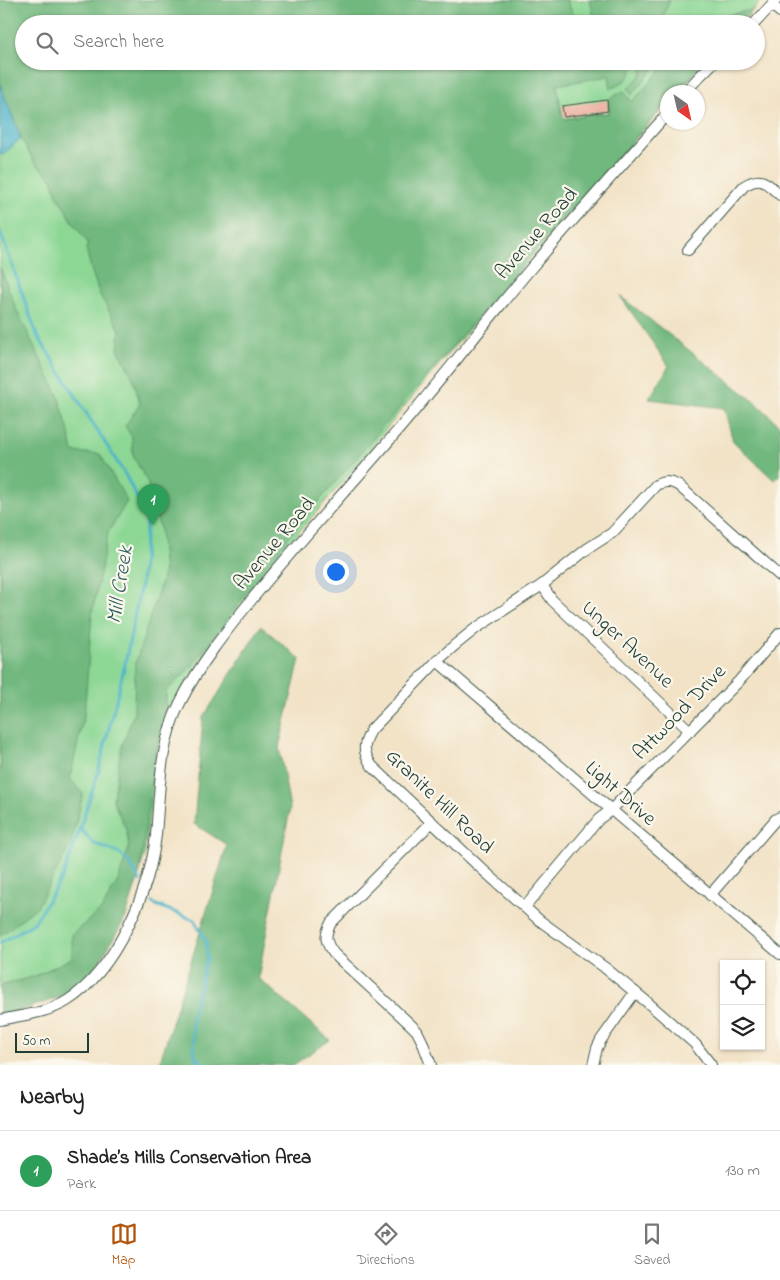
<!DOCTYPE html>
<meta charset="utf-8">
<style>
:root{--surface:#fff;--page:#f6f6f6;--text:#222;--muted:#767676;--line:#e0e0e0;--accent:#b45309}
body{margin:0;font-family:"Indie Flower",sans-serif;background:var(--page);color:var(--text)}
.controls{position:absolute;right:15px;bottom:15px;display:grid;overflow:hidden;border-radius:0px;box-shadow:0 1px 4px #0004}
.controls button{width:45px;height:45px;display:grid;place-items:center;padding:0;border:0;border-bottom:1px solid var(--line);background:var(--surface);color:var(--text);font:25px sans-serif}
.compass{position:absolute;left:660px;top:85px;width:45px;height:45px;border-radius:50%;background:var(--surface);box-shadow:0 1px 4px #0004;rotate:146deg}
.scale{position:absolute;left:15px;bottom:12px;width:74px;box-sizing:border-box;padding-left:5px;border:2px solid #1f3d34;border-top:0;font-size:14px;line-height:18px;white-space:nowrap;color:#1f3d34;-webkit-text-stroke:4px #fbf7ec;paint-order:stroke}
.you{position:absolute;left:335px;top:571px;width:18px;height:18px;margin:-12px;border:4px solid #fff;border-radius:50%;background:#1a73e8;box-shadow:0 0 0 8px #1a73e833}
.badge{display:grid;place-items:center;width:32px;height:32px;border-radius:50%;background:var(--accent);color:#fff;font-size:16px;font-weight:700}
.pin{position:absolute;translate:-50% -41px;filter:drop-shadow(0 1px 2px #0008)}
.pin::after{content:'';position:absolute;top:26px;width:18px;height:15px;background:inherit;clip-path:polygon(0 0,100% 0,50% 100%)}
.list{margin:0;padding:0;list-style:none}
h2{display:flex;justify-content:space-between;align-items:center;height:65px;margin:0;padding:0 20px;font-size:21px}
h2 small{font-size:16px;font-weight:400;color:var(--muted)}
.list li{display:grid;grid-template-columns:32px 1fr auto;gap:15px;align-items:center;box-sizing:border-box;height:80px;padding:0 20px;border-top:1px solid var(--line)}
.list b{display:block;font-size:19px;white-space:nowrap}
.list p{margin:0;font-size:16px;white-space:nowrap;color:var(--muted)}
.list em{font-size:16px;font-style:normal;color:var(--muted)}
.icon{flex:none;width:28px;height:28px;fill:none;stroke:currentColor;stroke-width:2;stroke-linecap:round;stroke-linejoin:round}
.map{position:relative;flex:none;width:780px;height:1065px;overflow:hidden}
.search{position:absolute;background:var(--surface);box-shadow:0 1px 4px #0004;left:15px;right:15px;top:15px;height:55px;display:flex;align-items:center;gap:12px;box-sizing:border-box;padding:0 18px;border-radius:28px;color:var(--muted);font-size:19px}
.sheet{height:145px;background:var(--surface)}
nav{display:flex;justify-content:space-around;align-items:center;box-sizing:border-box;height:70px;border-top:1px solid var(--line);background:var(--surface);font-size:14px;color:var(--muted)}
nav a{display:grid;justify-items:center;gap:2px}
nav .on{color:var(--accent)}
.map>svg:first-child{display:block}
.green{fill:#8cd794;stroke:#568a64}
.forest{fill:#71b87e;stroke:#487a59}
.water{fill:#4ab2c9;stroke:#34787e}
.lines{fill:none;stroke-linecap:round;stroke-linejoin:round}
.stream{stroke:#4ab2c9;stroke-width:3}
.building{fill:#ecb3a5}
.minor-casing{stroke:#3f564a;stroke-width:12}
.minor{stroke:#fff;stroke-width:10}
.labels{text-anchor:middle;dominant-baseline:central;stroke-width:4.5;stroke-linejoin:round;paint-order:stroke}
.street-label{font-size:21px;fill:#1f3d34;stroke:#fbf7ec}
.water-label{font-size:22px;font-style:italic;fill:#2c6061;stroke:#fbf7ec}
</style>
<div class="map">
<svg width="780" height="1065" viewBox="0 0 780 1065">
<rect width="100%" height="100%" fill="#fbf7ec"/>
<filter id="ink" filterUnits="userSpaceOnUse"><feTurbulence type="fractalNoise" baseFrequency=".02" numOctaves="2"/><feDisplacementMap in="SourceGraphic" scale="10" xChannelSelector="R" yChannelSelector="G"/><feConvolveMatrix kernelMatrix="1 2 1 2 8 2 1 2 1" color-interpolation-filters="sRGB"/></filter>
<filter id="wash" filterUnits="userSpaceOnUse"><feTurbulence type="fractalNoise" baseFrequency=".0096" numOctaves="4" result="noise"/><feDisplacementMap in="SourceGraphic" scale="20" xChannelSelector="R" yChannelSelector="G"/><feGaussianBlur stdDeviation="1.12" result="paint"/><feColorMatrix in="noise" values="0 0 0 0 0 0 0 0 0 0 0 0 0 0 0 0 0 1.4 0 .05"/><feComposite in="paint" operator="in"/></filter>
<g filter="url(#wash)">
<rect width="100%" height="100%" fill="#f2e3c7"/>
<polygon class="green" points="0,0 762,0 740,24 24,24 24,61 706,61 678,92 668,92 667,104 558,226 436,368 349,474 261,576 191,674 169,709 160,737 144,857 124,919 0,1014"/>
<g class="forest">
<path d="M0 0H567L578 24H24V61H634C632 79 625 81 611 89L609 76 557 85 563 119 609 113V99L624 91 632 102 669 61H706L676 92H668L667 102 529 257 286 540 192 666 166 692V712L154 760 140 872 125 919 100 961 81 984 63 996 14 1013 0 1015V986L35 976 72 958V934L102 909 118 881 129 847 126 829 113 801 121 749 134 713 135 665 164 573 160 529 147 481 133 456 132 437 125 426 140 404 133 378 118 349 120 330 100 295 92 272 86 249 88 243 72 221 57 195 52 179 34 162 21 138 1 89 0 84Z"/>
<polygon points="590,0 670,0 662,19 651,24 598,24 593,13"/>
<polygon points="753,10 741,24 703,24 736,13"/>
<polygon points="644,61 660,61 632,95 628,89 641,75"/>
<polygon points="0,267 17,311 58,395 68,428 73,452 100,454 127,501 108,533 92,614 84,716 70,778 83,794 71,844 37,907 0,936"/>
<polygon points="620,296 760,406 780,426 780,475 774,480 733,441 724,408 649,399 669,366"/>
<polygon points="261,626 300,659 279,747 290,809 258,978 330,1040 293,1065 159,1065 227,845 194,824 203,718"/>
</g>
<polygon class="water" points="0,84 21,138 3,155 0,155"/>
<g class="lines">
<g class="stream">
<polyline points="0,231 37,335 126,476 147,518 141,584 125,664 98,773 80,828 63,876 34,923 0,943"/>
<polyline points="80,828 93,843 119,853 129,862 140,881"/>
<polyline points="153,902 154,904 194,920 206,941 207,958 192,1015 195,1057 201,1062 210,1065"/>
</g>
</g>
<g id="blocks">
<polygon class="building" points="607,100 608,111 564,117 562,106"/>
</g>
</g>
<g filter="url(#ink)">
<use href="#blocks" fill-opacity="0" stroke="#3f564a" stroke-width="1"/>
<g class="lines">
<defs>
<g id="minor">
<polyline points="772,5 780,12"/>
<polyline points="754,24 776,0"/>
<polyline points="685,92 701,75 715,61"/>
<path d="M688 250 744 186C762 175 766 183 780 195"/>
<polyline points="542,585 552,600 690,731"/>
<polyline points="437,661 780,954"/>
<polyline points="710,895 776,819 780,817"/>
<polyline points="525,907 599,819 611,810 739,681 780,633"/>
<path d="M0 1020C22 1015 48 1013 67 1001 116 970 150 890 156 835 160 791 159 744 180 703 199 665 226 631 253 598 296 545 342 495 387 443 437 386 483 325 532 267 577 215 623 164 668 113"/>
<path d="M431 1065 422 1041 417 1031 411 1025 334 954C325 942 324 936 331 923L432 822"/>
<polyline points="593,1065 597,1048 601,1040 635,992"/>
<path d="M711 1065 695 1044 647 1002 604 967 539 920 483 870 372 766C362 751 363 745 371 730L437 661 455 645 475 629 542 585 587 549 612 533 656 485C665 481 670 481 679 486L780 576"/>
</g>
</defs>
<use href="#minor" class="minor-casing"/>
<use href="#minor" class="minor"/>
</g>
</g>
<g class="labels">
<g class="street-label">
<text transform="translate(537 234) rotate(-49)">Avenue Road</text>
<text transform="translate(275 544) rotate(-50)">Avenue Road</text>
<text transform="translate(627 645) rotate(43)">Unger Avenue</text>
<text transform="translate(680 713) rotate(-46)">Attwood Drive</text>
<text transform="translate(620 794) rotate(41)">Light Drive</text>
<text transform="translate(439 802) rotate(44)">Granite Hill Road</text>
</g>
<g class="water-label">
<text transform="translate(121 585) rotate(-81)">Mill Creek</text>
</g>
</g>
</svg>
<div class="controls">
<button><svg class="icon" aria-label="locate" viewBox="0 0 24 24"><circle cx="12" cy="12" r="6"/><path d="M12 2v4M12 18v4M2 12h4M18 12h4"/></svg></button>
<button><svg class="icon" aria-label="layers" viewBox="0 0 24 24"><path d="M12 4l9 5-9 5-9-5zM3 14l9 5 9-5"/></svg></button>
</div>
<svg class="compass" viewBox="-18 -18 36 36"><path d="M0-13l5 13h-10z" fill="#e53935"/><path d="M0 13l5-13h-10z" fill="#767676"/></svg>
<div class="scale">50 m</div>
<div class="you"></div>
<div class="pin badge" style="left:153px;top:525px;background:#2e9e5b">1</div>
<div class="search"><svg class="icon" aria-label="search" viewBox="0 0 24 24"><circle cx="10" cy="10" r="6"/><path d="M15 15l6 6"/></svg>Search here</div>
</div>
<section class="sheet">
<h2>Nearby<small></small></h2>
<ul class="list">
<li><span class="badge" style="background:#2e9e5b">1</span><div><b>Shade’s Mills Conservation Area</b><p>Park</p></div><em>130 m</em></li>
</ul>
</section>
<nav>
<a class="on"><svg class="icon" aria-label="map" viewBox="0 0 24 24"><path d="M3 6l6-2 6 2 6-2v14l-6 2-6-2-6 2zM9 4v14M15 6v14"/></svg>Map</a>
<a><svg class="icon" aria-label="directions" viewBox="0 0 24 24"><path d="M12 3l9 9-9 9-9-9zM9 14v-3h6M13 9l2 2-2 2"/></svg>Directions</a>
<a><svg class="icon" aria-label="saved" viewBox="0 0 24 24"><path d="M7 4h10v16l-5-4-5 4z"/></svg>Saved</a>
</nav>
